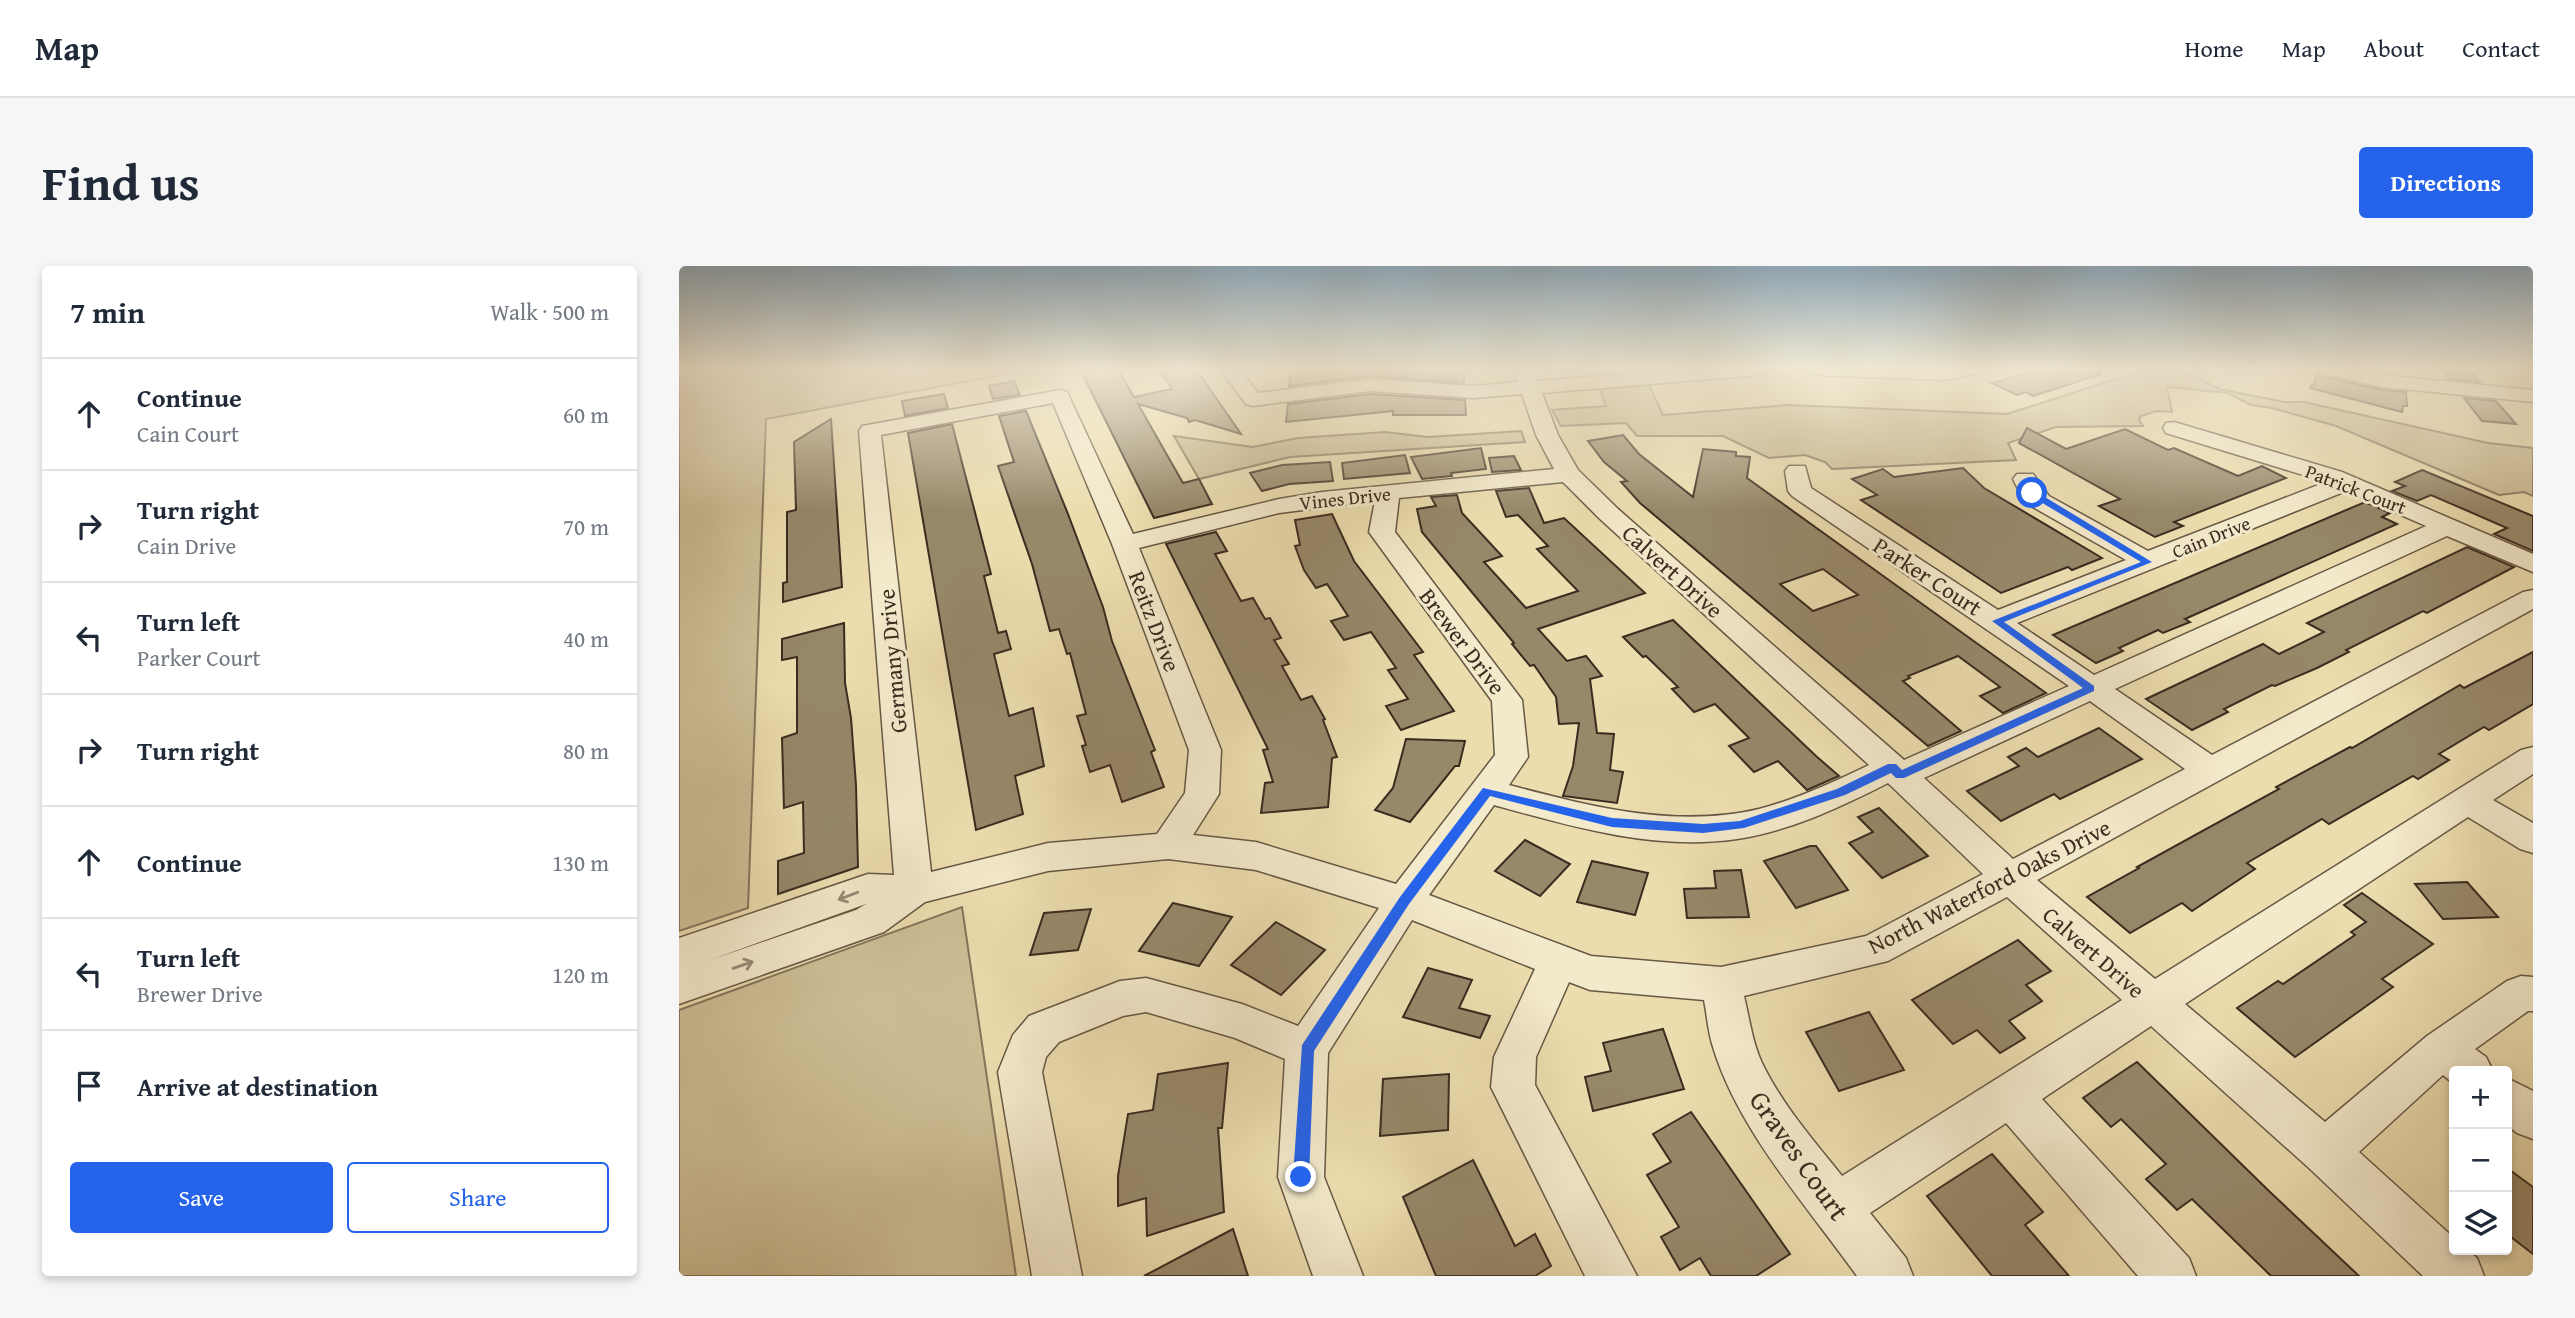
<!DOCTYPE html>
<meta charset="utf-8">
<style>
:root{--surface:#fff;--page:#f6f6f7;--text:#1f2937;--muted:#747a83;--line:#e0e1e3;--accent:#2563eb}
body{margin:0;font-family:"Gentium Book Plus",serif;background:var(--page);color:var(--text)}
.controls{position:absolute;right:21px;bottom:21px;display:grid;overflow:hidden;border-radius:7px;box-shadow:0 4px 10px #0003}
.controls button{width:63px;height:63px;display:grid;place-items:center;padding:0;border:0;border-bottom:2px solid var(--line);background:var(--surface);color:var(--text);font:35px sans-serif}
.stop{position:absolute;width:21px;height:21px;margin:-16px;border:5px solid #2563eb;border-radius:50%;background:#fff}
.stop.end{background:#2563eb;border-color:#fff;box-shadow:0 2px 7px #0008}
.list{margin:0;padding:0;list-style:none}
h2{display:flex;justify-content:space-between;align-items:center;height:91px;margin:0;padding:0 28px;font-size:30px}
h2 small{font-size:23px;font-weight:400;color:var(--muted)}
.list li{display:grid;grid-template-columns:46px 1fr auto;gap:21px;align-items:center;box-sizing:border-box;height:112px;padding:0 28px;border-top:2px solid var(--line)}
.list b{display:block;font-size:26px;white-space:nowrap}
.list p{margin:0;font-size:23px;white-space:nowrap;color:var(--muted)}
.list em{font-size:23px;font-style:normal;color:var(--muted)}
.actions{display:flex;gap:14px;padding:21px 28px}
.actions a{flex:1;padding:16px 0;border:2px solid var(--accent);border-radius:7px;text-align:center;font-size:24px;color:var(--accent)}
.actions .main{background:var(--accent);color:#fff}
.icon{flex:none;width:38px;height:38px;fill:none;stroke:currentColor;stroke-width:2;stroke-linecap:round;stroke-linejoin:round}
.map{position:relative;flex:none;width:1854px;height:1010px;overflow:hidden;border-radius:7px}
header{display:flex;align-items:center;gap:42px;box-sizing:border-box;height:98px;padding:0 35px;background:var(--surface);border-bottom:2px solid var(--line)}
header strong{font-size:33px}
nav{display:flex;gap:38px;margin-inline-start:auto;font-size:24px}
.intro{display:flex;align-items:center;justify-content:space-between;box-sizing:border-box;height:168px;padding:0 42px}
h1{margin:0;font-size:49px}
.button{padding:18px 32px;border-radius:7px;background:var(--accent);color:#fff;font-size:24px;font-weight:700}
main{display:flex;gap:42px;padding:0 42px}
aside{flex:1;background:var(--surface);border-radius:7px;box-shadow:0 4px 10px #0003}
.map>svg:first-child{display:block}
.green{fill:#cebf97;stroke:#84765c;stroke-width:2}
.building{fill:#97886a;stroke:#3b2c20;stroke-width:2;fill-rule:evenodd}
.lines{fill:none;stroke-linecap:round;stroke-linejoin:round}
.minor-casing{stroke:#675844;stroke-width:3}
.minor{fill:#f3e9cb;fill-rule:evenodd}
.oneway{stroke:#978a76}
.route{fill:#2563eb}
.labels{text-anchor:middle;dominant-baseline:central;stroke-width:6;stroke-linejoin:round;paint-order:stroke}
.far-street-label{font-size:19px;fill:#3b2c20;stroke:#f3e9cb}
.street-label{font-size:23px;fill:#3b2c20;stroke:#f3e9cb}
.near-street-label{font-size:28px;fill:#3b2c20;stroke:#f3e9cb}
</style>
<header>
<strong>Map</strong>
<nav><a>Home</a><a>Map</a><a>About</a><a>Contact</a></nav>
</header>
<div class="intro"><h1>Find us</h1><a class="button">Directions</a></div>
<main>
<aside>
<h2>7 min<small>Walk · 500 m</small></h2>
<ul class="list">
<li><svg class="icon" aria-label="ahead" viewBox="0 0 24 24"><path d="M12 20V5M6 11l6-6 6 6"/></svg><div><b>Continue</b><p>Cain Court</p></div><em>60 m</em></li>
<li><svg class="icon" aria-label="right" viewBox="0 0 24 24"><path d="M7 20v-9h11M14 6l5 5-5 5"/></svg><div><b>Turn right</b><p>Cain Drive</p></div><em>70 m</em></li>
<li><svg class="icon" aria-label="left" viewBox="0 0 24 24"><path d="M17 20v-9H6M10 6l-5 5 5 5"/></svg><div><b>Turn left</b><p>Parker Court</p></div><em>40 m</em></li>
<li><svg class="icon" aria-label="right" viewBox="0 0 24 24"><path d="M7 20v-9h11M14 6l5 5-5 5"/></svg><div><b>Turn right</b></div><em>80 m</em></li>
<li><svg class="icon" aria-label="ahead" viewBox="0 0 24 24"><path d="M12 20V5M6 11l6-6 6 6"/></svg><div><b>Continue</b></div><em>130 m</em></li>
<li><svg class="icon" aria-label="left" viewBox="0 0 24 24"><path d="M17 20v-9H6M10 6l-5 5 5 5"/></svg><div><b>Turn left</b><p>Brewer Drive</p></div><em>120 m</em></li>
<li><svg class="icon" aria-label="arrive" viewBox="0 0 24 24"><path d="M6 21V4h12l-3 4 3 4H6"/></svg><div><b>Arrive at destination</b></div></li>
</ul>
<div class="actions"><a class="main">Save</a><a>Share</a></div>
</aside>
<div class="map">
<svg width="1854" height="1010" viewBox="0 0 1854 1010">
<rect width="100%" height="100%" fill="#ecddaf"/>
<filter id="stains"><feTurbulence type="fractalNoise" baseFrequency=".00286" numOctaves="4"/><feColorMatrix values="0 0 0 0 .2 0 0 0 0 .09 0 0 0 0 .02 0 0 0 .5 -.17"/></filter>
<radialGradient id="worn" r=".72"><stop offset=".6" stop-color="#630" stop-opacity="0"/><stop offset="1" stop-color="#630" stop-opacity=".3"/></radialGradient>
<g class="green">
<polygon points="0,103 354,103 87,153 69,642 0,665"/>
<polygon points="1468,103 1500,103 1541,123 1605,136 1625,136 1809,177 1854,182 1854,230 1845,226 1820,229 1657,160 1593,142 1572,139 1549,127 1488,121 1493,146 1477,145 1462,150 1460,154 1464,160 1377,161 1329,177 1337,194 1153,203 1146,196 1126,189 1090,192 1044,170 958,170 947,157 882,160 873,144 927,140 921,123 970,119 984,149 1109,139 1328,148"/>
<polygon points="842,165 846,176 611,191 520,213 495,170 574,181 619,172 706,166 748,171"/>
<polygon points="283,641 337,1010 0,1010 0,744"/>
</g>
<g class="building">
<polygon points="401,103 439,103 455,131 493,123 480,103 517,103 562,168 516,154 510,156 508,152 459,138 504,217 520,213 533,238 475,252"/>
<polygon points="612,103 785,103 785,117 691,110 610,120"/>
<polygon points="1361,103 1421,103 1422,108 1354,130 1347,126 1338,129 1313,117"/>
<polygon points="1637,103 1643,110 1703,124 1727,126 1728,140 1724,140 1723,146 1631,122 1636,116"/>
<polygon points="1762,103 1790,103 1801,116 1770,113"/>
<polygon points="335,115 341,129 314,133 310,120"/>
<polygon points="265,128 269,142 226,150 223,135"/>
<polygon points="691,128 786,134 787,149 714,149 714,145 607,156 609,138"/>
<polygon points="1785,132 1817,135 1837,158 1803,155"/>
<polygon points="347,145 389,248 424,341 433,375 476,484 472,486 485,521 443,536 431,499 411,506 403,480 407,479 398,450 407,448 391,387 388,388 380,363 371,365 353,298 319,200 335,196 320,150"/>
<polygon points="152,153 163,321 104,336 104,317 108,316 108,246 117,244 115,176"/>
<polygon points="273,158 312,308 305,310 319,367 327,365 332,383 315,388 330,450 354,442 365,500 336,510 344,548 297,564 229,167"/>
<polygon points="1348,162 1387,183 1446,163 1489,184 1495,182 1559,210 1583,200 1607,212 1495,256 1504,260 1476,271 1420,240 1441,233 1340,177"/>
<path d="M944 169 960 188 1014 231 1024 183 1057 186V190L1071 191 1068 212 1367 427 1324 447 1301 430 1321 421 1279 390 1229 410 1231 412 1224 415 1282 465 1249 480 961 237 942 216 948 215 925 196 909 175ZM1144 303 1179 329 1134 345 1101 318Z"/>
<polygon points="802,182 807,203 772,207 773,210 743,213 732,191"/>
<polygon points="726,189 731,207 665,213 663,197"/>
<polygon points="835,190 842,204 813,206 810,192"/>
<polygon points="651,196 654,215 610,218 583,225 571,207 603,199"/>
<polygon points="1284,202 1305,222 1423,292 1393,304 1389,301 1322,327 1182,234 1198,229 1173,213 1204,203 1215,211"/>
<polygon points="1743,204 1854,250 1854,285 1815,268 1828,262 1752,229 1738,235 1713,225 1726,220 1716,216"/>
<polygon points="850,222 865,257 885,252 966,327 859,363 888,395 907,390 923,410 911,413 918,467 935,468 931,504 944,506 938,537 884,530 894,500 900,457 880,458 877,431 855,399 851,400 833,378 835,377 743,266 738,243 757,240 752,231 778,229 783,247 823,290 805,296 847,342 899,325 858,283 869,280 839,249 827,251 817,225"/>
<polygon points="1686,236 1711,247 1703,251 1718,258 1506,353 1511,356 1484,367 1479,364 1440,382 1444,385 1417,397 1374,369"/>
<polygon points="653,248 675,295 744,386 735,389 775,445 722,464 707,440 729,433 709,404 717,402 692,366 665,374 652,355 669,350 648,318 637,322 625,304 616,280 621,279 616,254"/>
<polygon points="537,266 548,285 536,288 562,335 574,332 586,353 591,352 602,372 595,374 610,398 603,400 622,434 633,430 646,453 644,454 658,491 653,492 649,541 582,547 586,517 594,516 584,484 589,483 487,278"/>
<polygon points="1788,281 1835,301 1748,347 1744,345 1667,384 1670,386 1638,402 1596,420 1593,419 1545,443 1549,446 1513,464 1467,433 1584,378 1600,388 1645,366 1628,357"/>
<polygon points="994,354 1137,490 1160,510 1128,524 1099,495 1075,506 1050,480 1070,472 1036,438 1015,446 993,423 999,421 967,390 964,391 944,371"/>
<polygon points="165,357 166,417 172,452 177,519 179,601 99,628 99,595 125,587 124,536 105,542 103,472 118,467 118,391 103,394 103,373"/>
<polygon points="1854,386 1854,438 1810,464 1805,461 1760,488 1770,494 1739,513 1734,510 1650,558 1643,553 1568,597 1576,603 1513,645 1503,637 1451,667 1408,631 1460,602 1458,601 1600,523 1597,521 1671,481 1673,482 1781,419 1785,422"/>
<polygon points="1420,462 1463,493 1381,533 1375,528 1322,555 1288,525 1340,500 1329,491 1347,482 1359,491"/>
<polygon points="727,473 786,475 780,500 776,500 731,556 696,544 714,522"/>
<polygon points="1200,542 1249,590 1203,612 1170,577 1194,566 1179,551"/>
<polygon points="846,574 891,598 861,630 816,605"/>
<polygon points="1131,580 1137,580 1169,624 1117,642 1085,595"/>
<polygon points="913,595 969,607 956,649 898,636"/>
<polygon points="1062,604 1070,651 1008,652 1005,623 1037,622 1035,605"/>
<polygon points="1788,616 1819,651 1764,653 1736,618"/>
<polygon points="1683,627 1754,678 1703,713 1714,721 1616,791 1558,742 1599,715 1604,718 1676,669 1672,666 1687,656 1665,639"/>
<polygon points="494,637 553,651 520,700 460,685"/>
<polygon points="412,643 399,684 351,689 365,647"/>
<polygon points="597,656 646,684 602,729 552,699"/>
<polygon points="1339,674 1372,705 1347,719 1363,735 1330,755 1346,772 1321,787 1298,764 1274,778 1233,734"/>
<polygon points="749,702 793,714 780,742 811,750 801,772 724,751"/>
<polygon points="1190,746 1225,804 1160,825 1127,766"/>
<polygon points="984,763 1005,823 914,845 906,811 932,805 924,777"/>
<polygon points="1458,796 1591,926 1680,1010 1592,1010 1513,933 1498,944 1467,913 1487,898 1442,853 1432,861 1404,832"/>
<polygon points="549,797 543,862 539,862 545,946 468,970 467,932 439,940 439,910 449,848 474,844 479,808"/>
<polygon points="770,808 769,864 701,870 704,813"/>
<polygon points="1012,846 1111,988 1077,1010 1032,1010 1021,992 1001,1004 982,971 1000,961 968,909 992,896 974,868"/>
<polygon points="1313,888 1364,946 1346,959 1390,1010 1313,1010 1248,930"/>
<polygon points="794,894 836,980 856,968 872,1000 856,1010 757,1010 724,931"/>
<polygon points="1828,902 1854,921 1854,988 1828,968"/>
<polygon points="554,963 569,1010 465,1010 535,973"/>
</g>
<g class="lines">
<defs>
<g id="minor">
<path d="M541 103H561L579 127 691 113 795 120 839 116 834 103H854L858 115 1006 103H1090L1080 109 863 127 879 169 899 204 939 243 1225 494 1390 420 1113 230 1109 225 1106 205 1110 200H1126L1132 222 1319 344 1447 294 1352 240 1341 227 1334 213 1338 208H1354L1370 230 1469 285 1647 216 1487 167 1484 162 1487 157 1495 156 1663 206 1854 288V306L1768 270 1436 423 1533 489 1844 326 1854 324V343L1358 614 1476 713 1842 484 1854 481V508L1814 534 1854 557V587L1841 583 1789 551 1506 738 1646 856 1748 770 1828 715 1842 710 1854 711V745H1849L1796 783 1807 791 1814 805H1775V818L1764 809 1680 886 1775 972V984H1788L1798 992 1805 1010H1744L1630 902 1472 760 1363 833 1510 992 1517 1010H1459L1327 857 1191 947 1227 992 1234 1010H1178C1128 940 1059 864 1034 781 1029 766 1028 749 1025 734L911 724 890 716 857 791 856 819 958 1010H906L812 821 815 791 856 703 733 654 649 787 645 911 684 1010H634L599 911 606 793 556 772 467 746 444 750 380 776 367 791 363 806 403 1010H353L319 806 334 769 350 750 441 715 467 712 563 738 619 760 700 642 577 604 489 593 369 605 246 636 205 666 0 738V672L189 608 215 609 180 165 183 160 381 124 388 126 454 268 600 233 643 226 875 203 857 169 843 128 795 132 691 125 574 140 567 138ZM374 137 433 278 510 484 506 527 478 568 369 577 252 606 202 169ZM884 216 921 253 1190 499C1155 516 1118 533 1080 543 997 563 910 540 830 519L849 491 843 434 716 266 720 232ZM1667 225 1747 260 1415 409 1338 357ZM696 235 690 266 813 435 816 489 717 618 577 576 514 569 540 528 542 484 460 282 600 247ZM1411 435 1506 503 1334 593 1245 512ZM1209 517 1304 608 1187 670 1042 701 912 690 750 629 815 539C894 561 976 585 1058 573 1111 565 1162 541 1209 517ZM1328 631 1443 734 1163 910C1136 876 1106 842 1086 803 1074 781 1071 755 1065 730L1209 695ZM187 638 177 644 31 694Z"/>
<polygon points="1126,103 1306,103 1303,107 1265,114 1136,109"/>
<polygon points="1641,103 1677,103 1703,109 1854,124 1854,136 1703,121 1644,107"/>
<polygon points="1828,812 1854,825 1854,873 1838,867 1828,859"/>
</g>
</defs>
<use href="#minor" class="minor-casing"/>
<use href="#minor" class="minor"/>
</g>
<defs><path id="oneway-shaft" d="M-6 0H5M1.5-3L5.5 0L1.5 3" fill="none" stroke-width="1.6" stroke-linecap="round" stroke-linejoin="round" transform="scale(1.75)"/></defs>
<g class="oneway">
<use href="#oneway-shaft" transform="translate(169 630) rotate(159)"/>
<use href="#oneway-shaft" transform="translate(64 699) rotate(-19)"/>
</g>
<linearGradient id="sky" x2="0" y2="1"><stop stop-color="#91acbe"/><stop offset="0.42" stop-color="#f6f0db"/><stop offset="1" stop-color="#f6f0db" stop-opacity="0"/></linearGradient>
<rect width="1854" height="244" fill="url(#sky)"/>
<polygon class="route" points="1350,225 1356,225 1473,296 1325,356 1415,420 1415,425 1225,512 1217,512 1212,507 1166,529 1065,562 1024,567 933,561 811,530 730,638 635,785 630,911 628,916 622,919 616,916 614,911 623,779 721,631 804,522 933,552 1024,558 1061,555 1158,523 1209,498 1217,498 1223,504 1404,422 1313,355 1462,296 1350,229"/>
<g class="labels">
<g class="far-street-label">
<text transform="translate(1677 223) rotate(21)">Patrick Court</text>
<text transform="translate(666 232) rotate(-6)">Vines Drive</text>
<text transform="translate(1532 271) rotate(-22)">Cain Drive</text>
</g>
<g class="street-label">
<text transform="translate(994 305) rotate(42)">Calvert Drive</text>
<text transform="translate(1249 310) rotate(33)">Parker Court</text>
<text transform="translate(476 355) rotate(69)">Reitz Drive</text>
<text transform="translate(784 375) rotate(53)">Brewer Drive</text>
<text transform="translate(213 395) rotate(-95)">Germany Drive</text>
<text transform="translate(1310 620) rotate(-27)">North Waterford Oaks Drive</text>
<text transform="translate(1415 686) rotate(41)">Calvert Drive</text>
</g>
<g class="near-street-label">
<text transform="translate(1121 889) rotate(55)">Graves Court</text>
</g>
</g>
<rect width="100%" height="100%" filter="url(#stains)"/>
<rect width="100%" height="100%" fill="url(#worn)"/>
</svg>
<div class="controls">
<button>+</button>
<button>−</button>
<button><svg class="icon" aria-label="layers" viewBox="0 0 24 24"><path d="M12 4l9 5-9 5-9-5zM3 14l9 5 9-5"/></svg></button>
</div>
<div class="stop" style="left:1353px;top:227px"></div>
<div class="stop end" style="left:622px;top:911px"></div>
</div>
</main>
